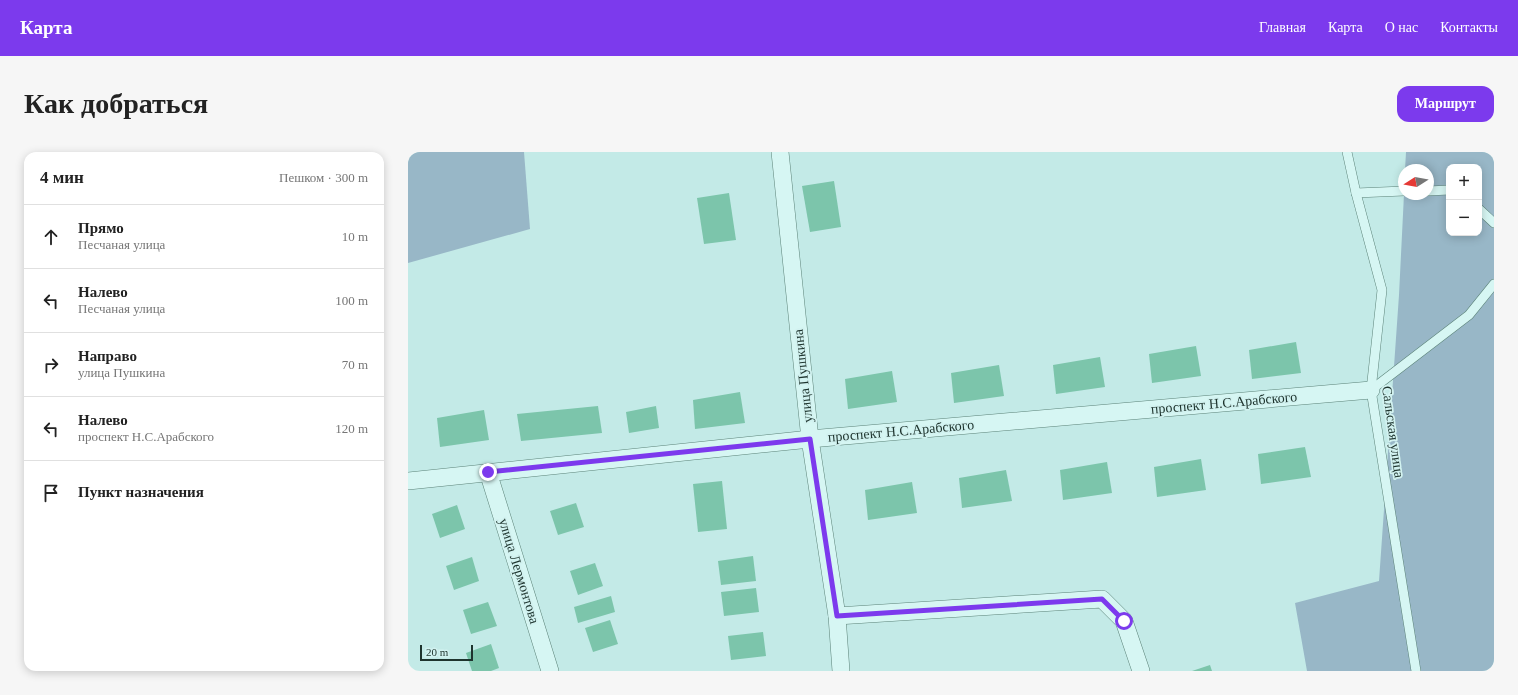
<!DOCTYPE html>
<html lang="ru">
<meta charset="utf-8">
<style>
:root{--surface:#fff;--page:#f6f6f6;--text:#222;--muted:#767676;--line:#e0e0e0;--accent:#7c3aed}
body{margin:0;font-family:"Times New Roman",serif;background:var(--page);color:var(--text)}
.controls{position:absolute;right:12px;top:12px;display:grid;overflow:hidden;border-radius:8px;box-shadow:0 2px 10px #0003}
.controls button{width:36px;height:36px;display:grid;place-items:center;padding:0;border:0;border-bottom:1px solid var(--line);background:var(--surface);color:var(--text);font:20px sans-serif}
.compass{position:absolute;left:990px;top:12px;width:36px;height:36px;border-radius:50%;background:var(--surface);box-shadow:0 2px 10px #0003;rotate:259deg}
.scale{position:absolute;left:12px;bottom:10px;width:53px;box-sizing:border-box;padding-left:4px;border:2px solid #1e342e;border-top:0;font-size:11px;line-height:14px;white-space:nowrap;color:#1e342e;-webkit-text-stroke:3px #d2f2f0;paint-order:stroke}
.stop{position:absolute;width:12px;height:12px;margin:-9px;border:3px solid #7c3aed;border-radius:50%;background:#fff}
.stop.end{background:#7c3aed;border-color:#fff;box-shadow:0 1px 4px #0008}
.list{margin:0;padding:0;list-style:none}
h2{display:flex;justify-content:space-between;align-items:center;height:52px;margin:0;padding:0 16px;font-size:17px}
h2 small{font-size:13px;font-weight:400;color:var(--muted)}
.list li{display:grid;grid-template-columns:26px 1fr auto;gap:12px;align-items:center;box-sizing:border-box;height:64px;padding:0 16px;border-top:1px solid var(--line)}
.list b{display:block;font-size:15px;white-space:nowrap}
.list p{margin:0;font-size:13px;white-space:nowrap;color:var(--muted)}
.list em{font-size:13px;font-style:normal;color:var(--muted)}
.icon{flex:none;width:22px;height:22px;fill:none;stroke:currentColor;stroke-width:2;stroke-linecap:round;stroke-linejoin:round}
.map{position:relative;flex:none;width:1086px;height:519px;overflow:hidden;border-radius:12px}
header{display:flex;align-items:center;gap:24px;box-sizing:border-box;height:56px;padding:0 20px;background:var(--accent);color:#fff}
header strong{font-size:19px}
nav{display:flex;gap:22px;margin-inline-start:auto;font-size:14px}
.intro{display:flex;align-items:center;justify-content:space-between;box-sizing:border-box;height:96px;padding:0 24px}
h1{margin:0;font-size:28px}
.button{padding:10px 18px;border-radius:12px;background:var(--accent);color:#fff;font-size:14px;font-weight:700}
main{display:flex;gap:24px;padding:0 24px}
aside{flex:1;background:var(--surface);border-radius:12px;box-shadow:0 2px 10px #0003}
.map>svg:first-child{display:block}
.green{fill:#98b7c7;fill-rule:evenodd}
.building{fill:#7cc5ab}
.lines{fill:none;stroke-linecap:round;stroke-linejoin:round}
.lane-casing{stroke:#5c8379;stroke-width:10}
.street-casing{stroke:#5c8379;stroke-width:18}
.lane{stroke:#d6f6f3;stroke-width:9}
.street{stroke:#d6f6f3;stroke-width:17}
.route{stroke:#7c3aed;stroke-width:5}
.labels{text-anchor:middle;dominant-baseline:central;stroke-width:3.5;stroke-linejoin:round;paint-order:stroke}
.street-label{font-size:14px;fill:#1e342e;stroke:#d2f2f0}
</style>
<header>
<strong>Карта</strong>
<nav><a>Главная</a><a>Карта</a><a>О нас</a><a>Контакты</a></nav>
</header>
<div class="intro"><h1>Как добраться</h1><a class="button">Маршрут</a></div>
<main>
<aside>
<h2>4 мин<small>Пешком · 300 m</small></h2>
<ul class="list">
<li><svg class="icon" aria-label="ahead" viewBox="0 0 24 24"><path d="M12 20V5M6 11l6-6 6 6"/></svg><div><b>Прямо</b><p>Песчаная улица</p></div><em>10 m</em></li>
<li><svg class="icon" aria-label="left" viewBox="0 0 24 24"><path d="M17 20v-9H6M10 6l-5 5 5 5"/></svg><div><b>Налево</b><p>Песчаная улица</p></div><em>100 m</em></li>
<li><svg class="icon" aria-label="right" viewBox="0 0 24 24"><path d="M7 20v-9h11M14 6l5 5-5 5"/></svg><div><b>Направо</b><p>улица Пушкина</p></div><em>70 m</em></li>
<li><svg class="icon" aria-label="left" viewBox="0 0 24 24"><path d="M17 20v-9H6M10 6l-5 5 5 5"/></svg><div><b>Налево</b><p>проспект Н.С.Арабского</p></div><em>120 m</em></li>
<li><svg class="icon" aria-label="arrive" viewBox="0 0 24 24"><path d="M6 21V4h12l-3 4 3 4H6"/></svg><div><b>Пункт назначения</b></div></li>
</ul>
</aside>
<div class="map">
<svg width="1086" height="519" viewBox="0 0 1086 519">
<rect width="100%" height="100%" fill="#c3eae7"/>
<g class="green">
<polygon points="0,0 116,0 122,77 0,111"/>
<path d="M998 0H1086V519H899L887 451 971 429 991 143 996 42H1020V18H997ZM1041 15H1071V81H1041Z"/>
</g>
<g class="building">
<polygon points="426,29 433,75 402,80 394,34"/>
<polygon points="321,41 328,88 296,92 289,46"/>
<polygon points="888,190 893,221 844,227 841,198"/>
<polygon points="788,194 793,224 744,231 741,202"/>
<polygon points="692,205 697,235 648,242 645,213"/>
<polygon points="591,213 596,244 546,251 543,221"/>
<polygon points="484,219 489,250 440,257 437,227"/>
<polygon points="332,240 337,271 287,277 285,248"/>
<polygon points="190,254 194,281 113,289 109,262"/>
<polygon points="248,254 251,276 221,281 218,260"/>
<polygon points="76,258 81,288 32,295 29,266"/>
<polygon points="897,295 903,325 853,332 850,302"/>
<polygon points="793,307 798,338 749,345 746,315"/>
<polygon points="699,310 704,341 655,348 652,318"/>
<polygon points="598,318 604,349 554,356 551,326"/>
<polygon points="314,329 319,377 290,380 285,332"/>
<polygon points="504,330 509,361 460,368 457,338"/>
<polygon points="168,351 176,375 150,383 142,359"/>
<polygon points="49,353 57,377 32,386 24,362"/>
<polygon points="345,404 348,429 313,433 310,409"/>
<polygon points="64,405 71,429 46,438 38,414"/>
<polygon points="187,411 195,434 170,443 162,419"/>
<polygon points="348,436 351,460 316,464 313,440"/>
<polygon points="203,444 207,460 170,471 166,455"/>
<polygon points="80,450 89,474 63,482 55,458"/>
<polygon points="202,468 210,492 185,500 177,476"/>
<polygon points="355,480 358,504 323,508 320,484"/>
<polygon points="83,492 91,516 83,519 64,519 58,501"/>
<polygon points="802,513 804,519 784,519"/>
</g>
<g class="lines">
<defs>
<g id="lane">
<polyline points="939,0 948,41 974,138 963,238 1008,519"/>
<polyline points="1020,39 1041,38"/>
<polyline points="948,41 996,39"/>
<polyline points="1071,57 1086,71"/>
<polyline points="963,238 1061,163 1086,132"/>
</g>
<g id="street">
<polyline points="372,0 402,287 429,464 433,519"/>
<polyline points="80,320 142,519"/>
<polyline points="0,329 402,287 963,238"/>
<polyline points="429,464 694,447 716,469 733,519"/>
</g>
</defs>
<use href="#lane" class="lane-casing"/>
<use href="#street" class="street-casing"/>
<use href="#lane" class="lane"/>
<use href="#street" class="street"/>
</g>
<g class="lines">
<polyline class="route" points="80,320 402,287 429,464 694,447 716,469"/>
</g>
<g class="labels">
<g class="street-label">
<text transform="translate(395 224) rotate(-96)">улица Пушкина</text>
<text transform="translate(816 251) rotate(-5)">проспект Н.С.Арабского</text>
<text transform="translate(493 279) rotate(-5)">проспект Н.С.Арабского</text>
<text transform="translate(985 280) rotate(82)">Сальская улица</text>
<text transform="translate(111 419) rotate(73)">улица Лермонтова</text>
</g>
</g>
</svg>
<div class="controls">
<button>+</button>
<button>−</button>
</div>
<svg class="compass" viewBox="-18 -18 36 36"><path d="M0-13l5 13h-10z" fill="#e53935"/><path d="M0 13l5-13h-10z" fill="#767676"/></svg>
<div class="scale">20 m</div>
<div class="stop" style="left:716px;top:469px"></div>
<div class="stop end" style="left:80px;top:320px"></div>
</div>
</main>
